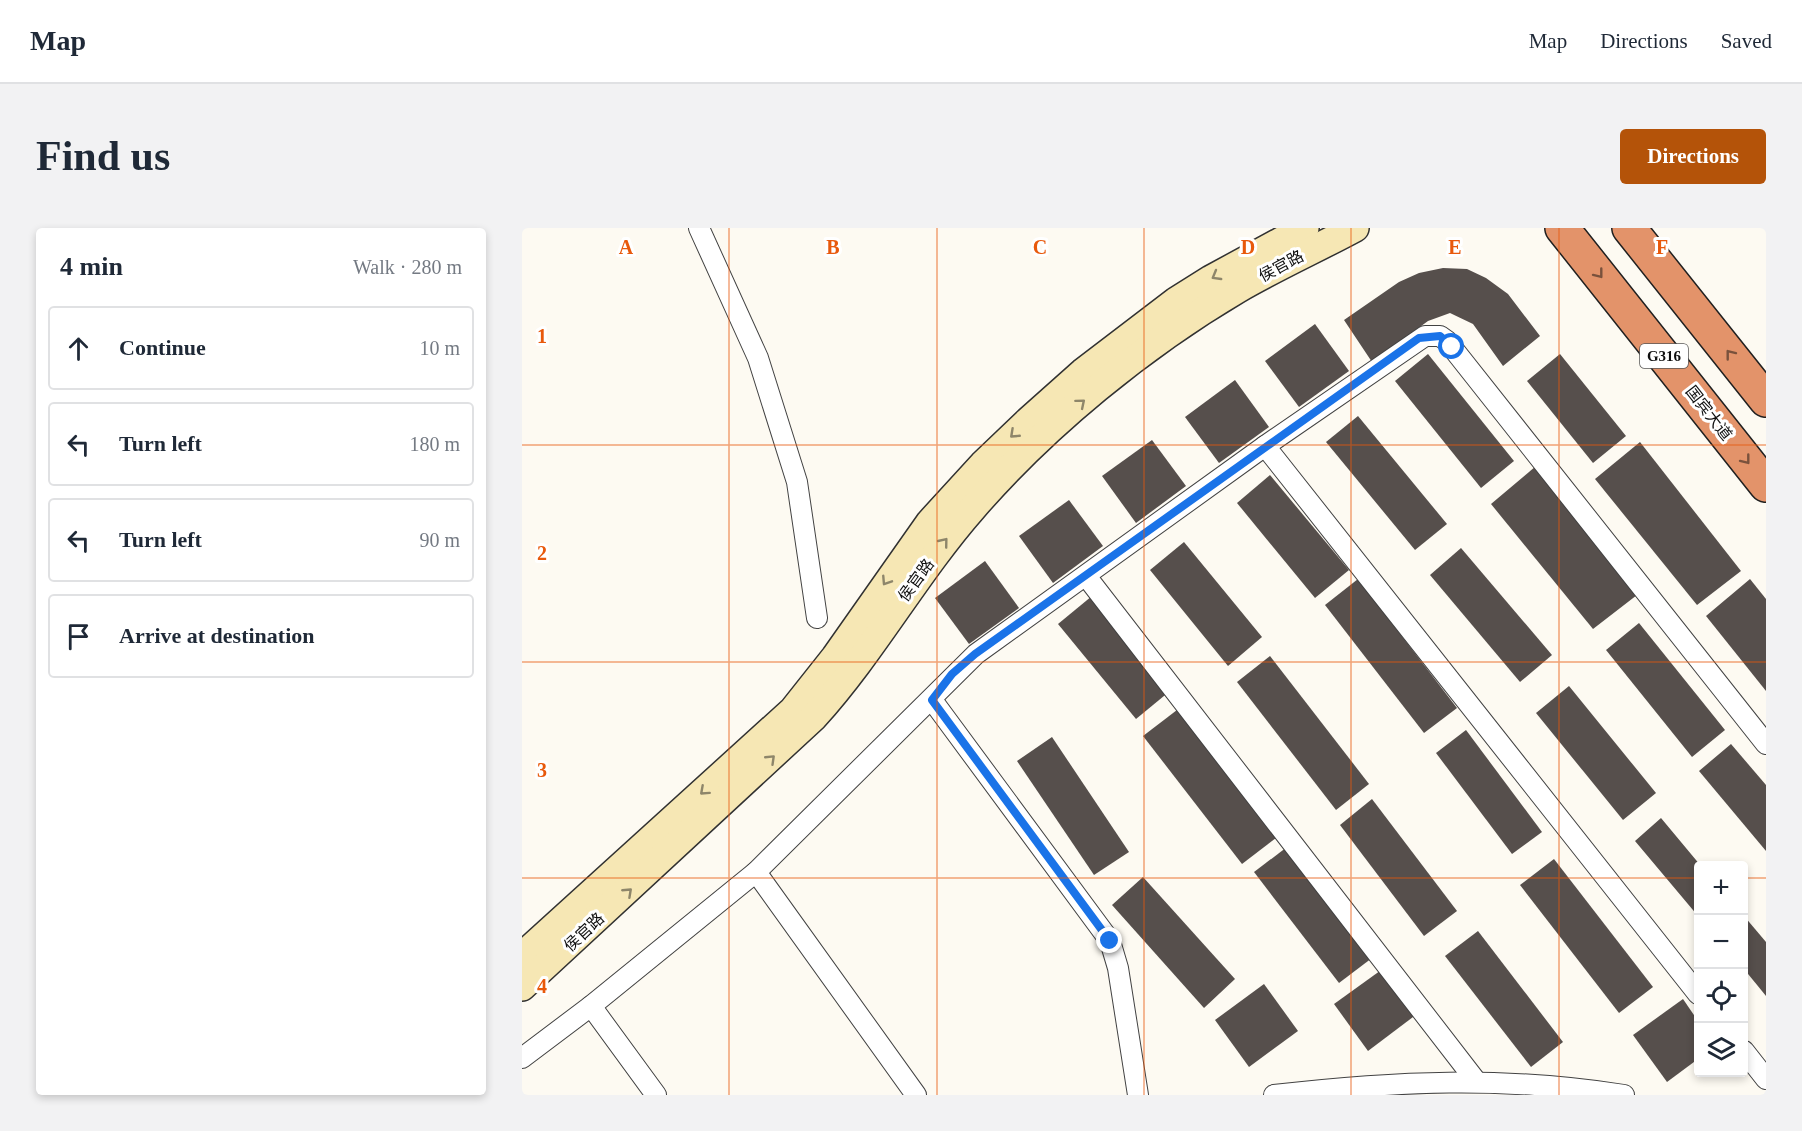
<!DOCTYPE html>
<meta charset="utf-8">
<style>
:root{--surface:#fff;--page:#f2f2f3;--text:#1f2937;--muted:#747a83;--line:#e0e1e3;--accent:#b45309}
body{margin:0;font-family:"Times New Roman","Noto Sans SC",serif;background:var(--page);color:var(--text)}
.controls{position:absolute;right:18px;bottom:18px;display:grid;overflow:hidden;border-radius:6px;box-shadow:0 3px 9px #0003}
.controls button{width:54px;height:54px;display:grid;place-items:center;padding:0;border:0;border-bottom:2px solid var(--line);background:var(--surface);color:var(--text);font:30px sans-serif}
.stop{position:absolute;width:18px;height:18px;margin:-14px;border:4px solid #1a73e8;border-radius:50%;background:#fff}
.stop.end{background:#1a73e8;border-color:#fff;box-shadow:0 2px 6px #0008}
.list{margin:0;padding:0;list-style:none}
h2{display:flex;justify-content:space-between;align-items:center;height:78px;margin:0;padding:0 24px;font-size:26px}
h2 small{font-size:20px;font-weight:400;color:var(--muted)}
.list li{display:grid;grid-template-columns:39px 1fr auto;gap:18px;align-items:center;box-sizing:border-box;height:84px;margin:0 12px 12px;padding:0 12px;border:2px solid var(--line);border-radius:6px}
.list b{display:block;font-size:22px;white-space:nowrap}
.list em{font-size:20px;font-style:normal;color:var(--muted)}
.icon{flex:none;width:33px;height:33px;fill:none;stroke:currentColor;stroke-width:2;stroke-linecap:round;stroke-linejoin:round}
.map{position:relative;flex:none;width:1244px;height:867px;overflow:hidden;border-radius:6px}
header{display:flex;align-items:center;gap:36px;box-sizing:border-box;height:84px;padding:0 30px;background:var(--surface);border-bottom:2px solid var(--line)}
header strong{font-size:28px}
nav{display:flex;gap:33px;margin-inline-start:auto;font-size:21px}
.intro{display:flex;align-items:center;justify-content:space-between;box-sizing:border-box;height:144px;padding:0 36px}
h1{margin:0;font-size:42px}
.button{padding:15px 27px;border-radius:6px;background:var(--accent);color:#fff;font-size:21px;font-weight:700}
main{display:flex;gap:36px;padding:0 36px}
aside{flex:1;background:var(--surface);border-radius:6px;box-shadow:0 3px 9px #0003}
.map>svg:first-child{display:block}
.building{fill:#564f4c}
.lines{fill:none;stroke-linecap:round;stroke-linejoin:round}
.street-casing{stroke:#424242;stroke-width:22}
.secondary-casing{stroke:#313131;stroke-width:30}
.highway-casing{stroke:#202020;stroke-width:36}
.street{stroke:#fff;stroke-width:20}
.secondary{stroke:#f6e7b4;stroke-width:27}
.highway{stroke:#e3936a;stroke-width:33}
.oneway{stroke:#79513c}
.oneway2{stroke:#8e866a}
.route{stroke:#1a73e8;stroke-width:8}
.grid{fill:none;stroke:#e8590c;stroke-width:1.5;stroke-opacity:0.55}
.labels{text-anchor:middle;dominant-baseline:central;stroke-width:6;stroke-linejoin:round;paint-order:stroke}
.shield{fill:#fff;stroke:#575757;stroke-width:1.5}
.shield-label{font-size:15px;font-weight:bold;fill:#0f0f0f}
.street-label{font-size:16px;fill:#0f0f0f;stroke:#fff}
.grid-label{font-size:20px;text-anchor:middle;font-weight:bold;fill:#e8590c;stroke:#fff;stroke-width:6;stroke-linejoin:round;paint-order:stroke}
</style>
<header>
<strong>Map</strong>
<nav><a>Map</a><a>Directions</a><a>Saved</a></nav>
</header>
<div class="intro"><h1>Find us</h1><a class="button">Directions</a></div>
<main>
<aside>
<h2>4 min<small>Walk · 280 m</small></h2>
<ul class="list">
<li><svg class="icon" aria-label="ahead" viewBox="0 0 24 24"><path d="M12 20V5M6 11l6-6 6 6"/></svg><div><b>Continue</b></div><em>10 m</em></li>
<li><svg class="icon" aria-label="left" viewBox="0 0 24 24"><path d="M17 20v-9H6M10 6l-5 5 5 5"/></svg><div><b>Turn left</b></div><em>180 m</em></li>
<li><svg class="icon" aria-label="left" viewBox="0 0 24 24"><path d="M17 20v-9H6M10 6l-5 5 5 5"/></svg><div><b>Turn left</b></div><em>90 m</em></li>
<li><svg class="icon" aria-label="arrive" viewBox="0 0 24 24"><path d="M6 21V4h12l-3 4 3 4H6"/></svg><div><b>Arrive at destination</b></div></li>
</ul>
</aside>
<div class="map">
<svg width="1244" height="867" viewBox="0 0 1244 867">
<rect width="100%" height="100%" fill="#fdfaf2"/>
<g class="building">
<polygon points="921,40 945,41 964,50 986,66 1018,108 981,138 951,96 928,85 906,93 850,134 822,92 877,54 897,45"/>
<polygon points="793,96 827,143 777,179 743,133"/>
<polygon points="906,126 992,233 959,260 873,153"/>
<polygon points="1038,126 1104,208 1071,235 1005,153"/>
<polygon points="713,152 747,199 697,235 663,189"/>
<polygon points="836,188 925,296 893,322 804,214"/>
<polygon points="630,212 664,258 614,295 580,248"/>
<polygon points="1118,214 1219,343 1175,377 1073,251"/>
<polygon points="1014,238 1115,367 1071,401 969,276"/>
<polygon points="748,247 827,342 793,370 715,275"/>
<polygon points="547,272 581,318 531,355 497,308"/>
<polygon points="662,314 740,409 706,438 628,342"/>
<polygon points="939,320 1030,427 998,454 908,347"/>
<polygon points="463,333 497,380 447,416 413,370"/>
<polygon points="836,351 935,480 902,505 803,377"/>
<polygon points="1228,351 1244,371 1244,463 1184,388"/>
<polygon points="570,368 648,463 614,491 536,396"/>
<polygon points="1117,395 1203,502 1170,529 1084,422"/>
<polygon points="748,428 847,556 814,582 715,454"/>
<polygon points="1047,458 1134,565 1101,592 1014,485"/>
<polygon points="655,482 754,610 720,636 621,508"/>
<polygon points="944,502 1020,604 990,626 914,525"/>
<polygon points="530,509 607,624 572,647 495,533"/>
<polygon points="1209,516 1244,557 1244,623 1177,543"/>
<polygon points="850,571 935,683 902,708 818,597"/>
<polygon points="1139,590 1179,638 1176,638 1176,688 1113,613"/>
<polygon points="765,619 850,730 817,755 732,644"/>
<polygon points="1032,631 1131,759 1097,785 998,657"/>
<polygon points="621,649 713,751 682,780 590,677"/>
<polygon points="1222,688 1244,714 1244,768 1222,741"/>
<polygon points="956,703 1041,814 1009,839 923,728"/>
<polygon points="862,740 895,786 846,823 812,776"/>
<polygon points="742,756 776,803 727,839 693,792"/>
<polygon points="1161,771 1176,793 1176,831 1145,854 1111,807"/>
</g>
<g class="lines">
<defs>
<g id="street">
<polyline points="177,0 236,130 275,254 295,390"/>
<polyline points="743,218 1176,766"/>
<polyline points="564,348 954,853"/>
<polyline points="410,472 588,713 596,740 616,867"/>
<polyline points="234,644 394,867"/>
<polyline points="69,778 134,867"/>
<polyline points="1222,823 1244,851"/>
<polyline points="0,830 69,778 234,644 454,426 743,218 903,108 918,108 925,113 1244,516"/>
<path d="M752 867C872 853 982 848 1102 867"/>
</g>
<g id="secondary">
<polyline points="0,728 271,482 313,429 408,294 461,236 506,193 561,144 654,73 689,51 783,0"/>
<path d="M0 759 292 489C351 424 393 346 451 280 523 197 621 117 716 61 754 39 794 21 833 0"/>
</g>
<g id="highway">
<polyline points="1040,0 1244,257"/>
<polyline points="1107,0 1244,172"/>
</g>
</defs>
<use href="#street" class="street-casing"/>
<use href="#secondary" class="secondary-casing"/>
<use href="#highway" class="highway-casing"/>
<use href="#street" class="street"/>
<use href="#secondary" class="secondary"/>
<use href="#highway" class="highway"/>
</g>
<defs><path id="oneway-chevron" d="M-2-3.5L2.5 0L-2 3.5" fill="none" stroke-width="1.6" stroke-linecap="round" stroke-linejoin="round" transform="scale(1.5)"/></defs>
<g class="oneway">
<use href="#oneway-chevron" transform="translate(1077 46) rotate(52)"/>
<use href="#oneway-chevron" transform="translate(1208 126) rotate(-128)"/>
<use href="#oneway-chevron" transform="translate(1224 232) rotate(52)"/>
</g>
<g class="oneway2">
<use href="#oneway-chevron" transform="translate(694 48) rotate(150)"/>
<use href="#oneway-chevron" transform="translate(559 175) rotate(-40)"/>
<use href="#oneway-chevron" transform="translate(492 206) rotate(137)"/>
<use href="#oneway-chevron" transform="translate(422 314) rotate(-51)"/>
<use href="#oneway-chevron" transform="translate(364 353) rotate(123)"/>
<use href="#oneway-chevron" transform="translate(249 531) rotate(-44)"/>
<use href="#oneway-chevron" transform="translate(182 563) rotate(138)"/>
<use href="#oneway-chevron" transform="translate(106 664) rotate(-43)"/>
</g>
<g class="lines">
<polyline class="route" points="588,713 410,472 430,446 453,426 897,110 918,108 930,119"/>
</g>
<path class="grid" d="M207 0V867M415 0V867M622 0V867M829 0V867M1037 0V867M0 217H1244M0 434H1244M0 650H1176M1222 650H1244"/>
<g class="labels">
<rect class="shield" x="1118" y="116" width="48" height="24" rx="4.5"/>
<g class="shield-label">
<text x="1142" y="128">G316</text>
</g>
<g class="street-label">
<text transform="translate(759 38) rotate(-28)">侯官路</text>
<text transform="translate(1187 185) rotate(52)">国宾大道</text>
<text transform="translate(394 352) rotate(-54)">侯官路</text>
<text transform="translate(62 704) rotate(-43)">侯官路</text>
</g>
</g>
<g class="grid-label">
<text x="104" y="26">A</text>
<text x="311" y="26">B</text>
<text x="518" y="26">C</text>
<text x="726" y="26">D</text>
<text x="933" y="26">E</text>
<text x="1140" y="26">F</text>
<text x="20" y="115">1</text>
<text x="20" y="332">2</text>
<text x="20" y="549">3</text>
<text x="20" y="765">4</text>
</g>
</svg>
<div class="controls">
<button>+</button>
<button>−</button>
<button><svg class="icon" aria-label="locate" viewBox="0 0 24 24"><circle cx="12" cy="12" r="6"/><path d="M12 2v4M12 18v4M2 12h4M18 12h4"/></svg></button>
<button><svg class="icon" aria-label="layers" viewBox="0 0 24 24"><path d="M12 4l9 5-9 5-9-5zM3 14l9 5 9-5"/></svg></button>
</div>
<div class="stop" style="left:930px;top:119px"></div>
<div class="stop end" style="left:588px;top:713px"></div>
</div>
</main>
